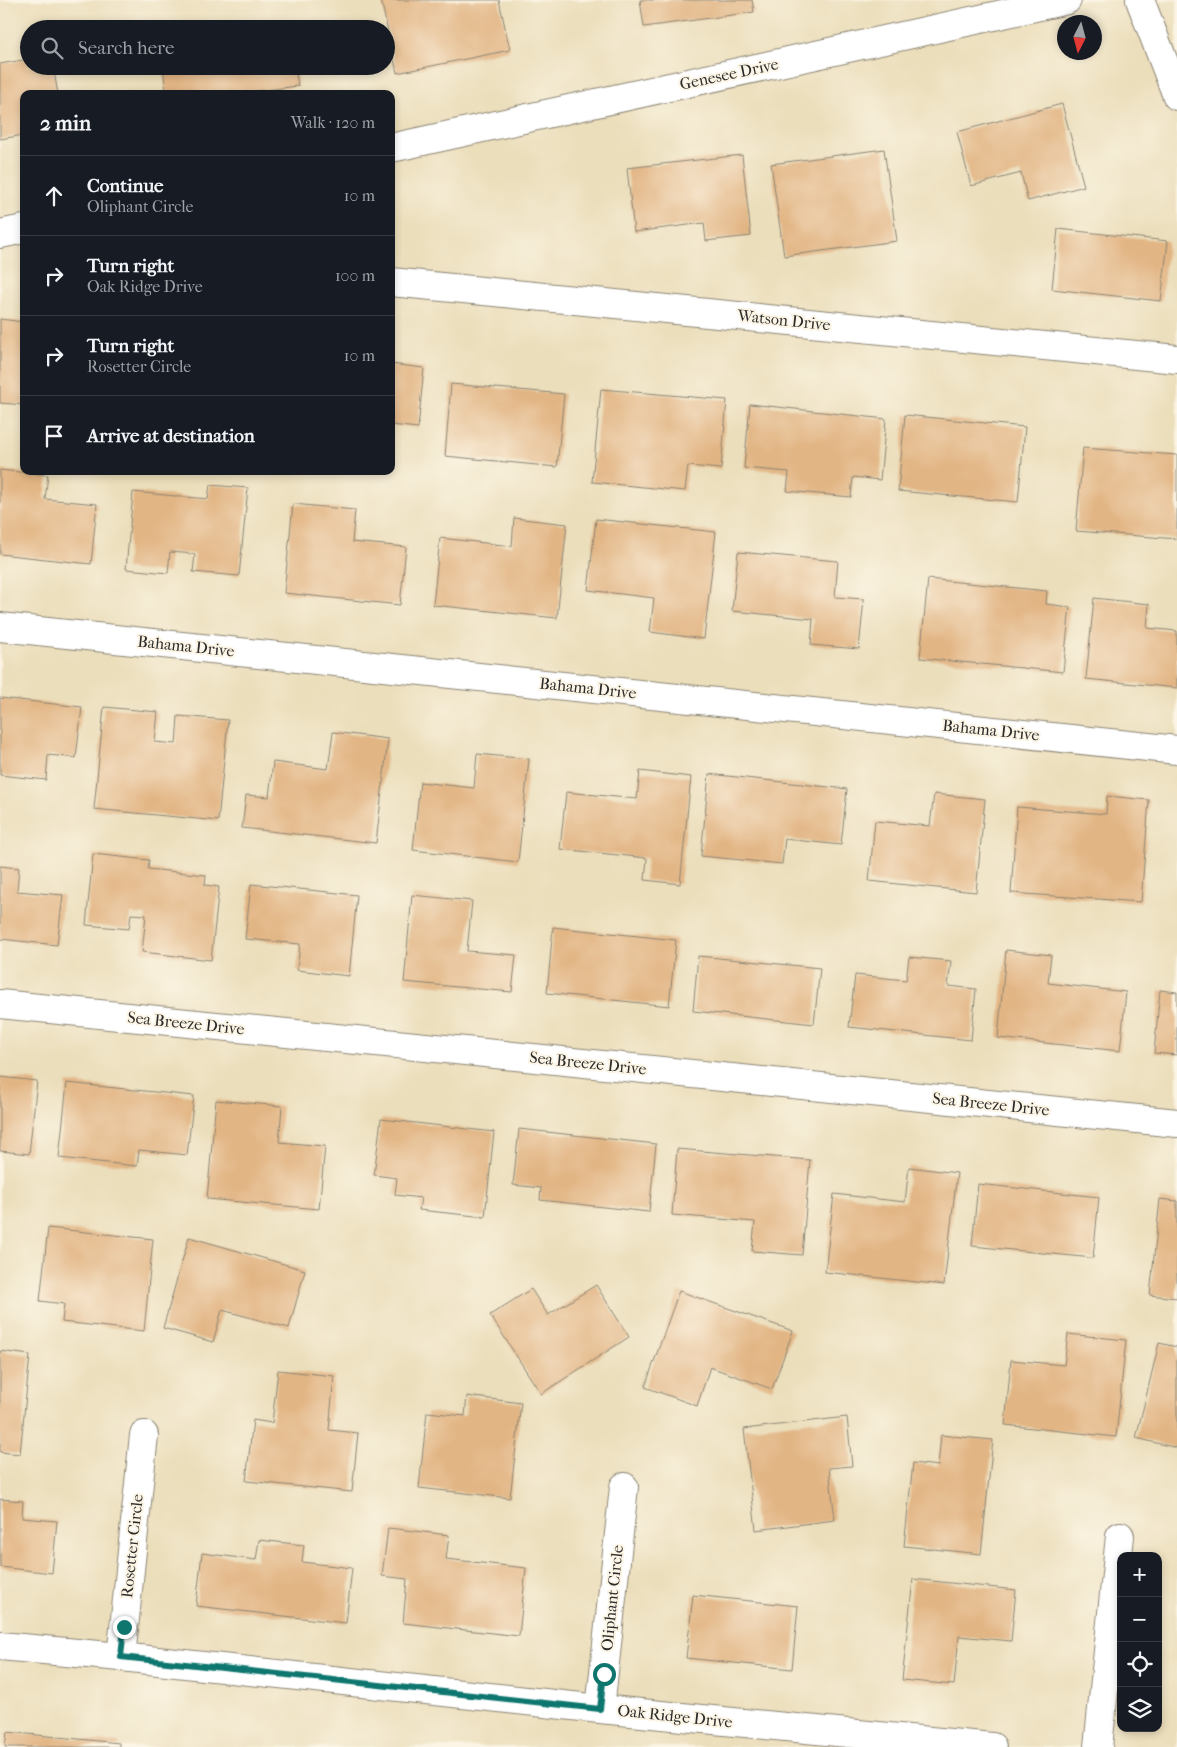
<!DOCTYPE html>
<meta charset="utf-8">
<style>
:root{--surface:#171b24;--page:#20242c;--text:#f1f3f6;--muted:#9ea1a6;--line:#363941}
body{margin:0;font-family:"IM FELL French Canon",serif;background:var(--page);color:var(--text)}
.controls{position:absolute;right:15px;bottom:15px;display:grid;overflow:hidden;border-radius:10px;box-shadow:0 2px 8px #0003}
.controls button{width:45px;height:45px;display:grid;place-items:center;padding:0;border:0;border-bottom:1px solid var(--line);background:var(--surface);color:var(--text);font:25px sans-serif}
.compass{position:absolute;left:1057px;top:15px;width:45px;height:45px;border-radius:50%;background:var(--surface);box-shadow:0 2px 8px #0003;rotate:186deg}
.stop{position:absolute;width:15px;height:15px;margin:-11px;border:4px solid #0f766e;border-radius:50%;background:#fff}
.stop.end{background:#0f766e;border-color:#fff;box-shadow:0 1px 5px #0008}
.list{margin:0;padding:0;list-style:none}
h2{display:flex;justify-content:space-between;align-items:center;height:65px;margin:0;padding:0 20px;font-size:21px}
h2 small{font-size:16px;font-weight:400;color:var(--muted)}
.list li{display:grid;grid-template-columns:32px 1fr auto;gap:15px;align-items:center;box-sizing:border-box;height:80px;padding:0 20px;border-top:1px solid var(--line)}
.list b{display:block;font-size:19px;white-space:nowrap}
.list p{margin:0;font-size:16px;white-space:nowrap;color:var(--muted)}
.list em{font-size:16px;font-style:normal;color:var(--muted)}
.icon{flex:none;width:28px;height:28px;fill:none;stroke:currentColor;stroke-width:2;stroke-linecap:round;stroke-linejoin:round}
.map{position:relative;flex:none;width:1177px;height:1747px;overflow:hidden}
.search{position:absolute;background:var(--surface);box-shadow:0 2px 8px #0003;left:20px;top:20px;width:375px;height:55px;display:flex;align-items:center;gap:12px;box-sizing:border-box;padding:0 18px;border-radius:28px;color:var(--muted);font-size:19px}
.panel{position:absolute;background:var(--surface);box-shadow:0 2px 8px #0003;left:20px;top:90px;width:375px;height:385px;border-radius:10px}
.map>svg:first-child{display:block}
.building{fill:#e2b584}
.lines{fill:none;stroke-linecap:round;stroke-linejoin:round}
.minor-casing{stroke:#8b8473;stroke-width:30}
.minor{stroke:#fff;stroke-width:28}
.route{stroke:#0f766e;stroke-width:6}
.labels{text-anchor:middle;dominant-baseline:central;stroke-width:4;stroke-linejoin:round;paint-order:stroke}
.street-label{font-size:16px;fill:#2b2b2b;stroke:#fcf5e5}
</style>
<div class="map">
<svg width="1177" height="1747" viewBox="0 0 1177 1747">
<rect width="100%" height="100%" fill="#fcf5e5"/>
<filter id="ink" filterUnits="userSpaceOnUse"><feTurbulence type="fractalNoise" baseFrequency=".02" numOctaves="2"/><feDisplacementMap in="SourceGraphic" scale="10" xChannelSelector="R" yChannelSelector="G"/><feConvolveMatrix kernelMatrix="1 2 1 2 8 2 1 2 1" color-interpolation-filters="sRGB"/></filter>
<filter id="wash" filterUnits="userSpaceOnUse"><feTurbulence type="fractalNoise" baseFrequency=".0096" numOctaves="4" result="noise"/><feDisplacementMap in="SourceGraphic" scale="20" xChannelSelector="R" yChannelSelector="G"/><feGaussianBlur stdDeviation="1.12" result="paint"/><feColorMatrix in="noise" values="0 0 0 0 0 0 0 0 0 0 0 0 0 0 0 0 0 1.4 0 .05"/><feComposite in="paint" operator="in"/></filter>
<g filter="url(#wash)">
<rect width="100%" height="100%" fill="#ebdebb"/>
<g id="blocks">
<g class="building">
<polygon points="381,0 499,0 510,50 397,73"/>
<polygon points="640,0 752,0 754,12 644,27"/>
<polygon points="29,59 29,66 53,66 58,94 24,94 24,135 0,139 0,64"/>
<polygon points="163,66 295,66 298,86 233,94 166,94"/>
<polygon points="1062,104 1084,186 1028,201 1021,173 971,186 957,132"/>
<polygon points="884,149 897,241 784,256 771,164"/>
<polygon points="742,155 751,236 706,241 704,223 634,232 627,168"/>
<polygon points="1058,229 1168,241 1161,301 1052,289"/>
<polygon points="0,319 24,322 24,405 0,403"/>
<polygon points="391,364 424,368 418,428 391,425"/>
<polygon points="451,384 564,394 557,467 445,456"/>
<polygon points="601,389 727,400 721,469 688,466 685,491 592,482"/>
<polygon points="750,404 886,419 880,480 853,477 851,497 787,491 789,472 744,468"/>
<polygon points="905,415 1025,427 1018,502 898,491"/>
<polygon points="1083,448 1177,455 1177,539 1076,531"/>
<polygon points="0,470 48,475 45,499 97,504 91,564 0,554"/>
<polygon points="210,485 248,488 239,576 193,572 195,554 170,552 168,573 126,569 133,492 208,499"/>
<polygon points="293,504 355,510 352,542 406,547 400,605 284,593"/>
<polygon points="514,518 567,524 557,618 433,605 440,538 512,546"/>
<polygon points="596,519 716,532 704,639 650,632 654,598 588,590"/>
<polygon points="738,552 838,561 835,597 864,599 859,649 811,645 813,619 732,611"/>
<polygon points="928,579 1047,591 1046,604 1070,607 1063,672 920,658"/>
<polygon points="1094,598 1149,604 1147,628 1177,631 1177,688 1086,679"/>
<polygon points="0,698 82,707 76,758 48,755 46,780 0,775"/>
<polygon points="104,707 158,712 155,742 176,744 178,716 228,720 218,821 94,809"/>
<polygon points="333,732 388,739 376,843 242,828 246,795 269,797 273,762 328,769"/>
<polygon points="477,754 529,759 518,862 413,850 420,782 474,788"/>
<polygon points="640,771 691,777 680,884 645,880 647,858 560,849 566,792 637,799"/>
<polygon points="709,774 847,789 841,845 785,839 782,864 701,856"/>
<polygon points="934,794 985,799 976,892 869,881 875,821 930,826"/>
<polygon points="1107,796 1149,800 1141,902 1011,893 1017,807 1106,814"/>
<polygon points="93,854 149,860 148,869 206,875 205,885 219,887 211,960 142,952 146,915 131,914 129,929 86,925"/>
<polygon points="0,866 19,868 17,891 63,895 57,945 0,939"/>
<polygon points="251,884 357,895 349,976 297,970 300,944 245,939"/>
<polygon points="412,895 472,901 467,951 516,955 512,992 404,982"/>
<polygon points="553,927 676,940 669,1006 547,993"/>
<polygon points="1006,950 1051,955 1048,983 1126,992 1120,1051 998,1038"/>
<polygon points="698,956 820,968 814,1024 693,1011"/>
<polygon points="909,957 951,961 948,986 976,989 971,1040 849,1027 855,975 906,980"/>
<polygon points="1160,990 1177,992 1177,1055 1154,1053"/>
<polygon points="0,1077 37,1081 29,1154 0,1151"/>
<polygon points="67,1083 194,1096 187,1155 139,1150 137,1166 59,1158"/>
<polygon points="216,1100 282,1106 279,1142 325,1146 319,1209 207,1199"/>
<polygon points="381,1119 494,1132 485,1217 419,1210 421,1198 395,1195 397,1178 374,1175"/>
<polygon points="519,1129 656,1144 649,1212 540,1200 541,1188 513,1185"/>
<polygon points="677,1149 810,1160 802,1255 752,1251 755,1222 672,1215"/>
<polygon points="909,1167 957,1173 944,1285 825,1272 834,1194 905,1202"/>
<polygon points="978,1184 1099,1197 1093,1258 972,1246"/>
<polygon points="1160,1199 1177,1201 1177,1298 1150,1295"/>
<polygon points="48,1228 153,1239 144,1331 62,1322 64,1304 40,1301"/>
<polygon points="189,1237 305,1270 289,1328 222,1310 213,1342 163,1328"/>
<polygon points="596,1285 629,1337 541,1394 490,1315 531,1289 548,1315"/>
<polygon points="679,1291 793,1331 772,1389 710,1367 697,1406 645,1387"/>
<polygon points="1068,1334 1126,1340 1116,1437 1005,1425 1011,1360 1064,1365"/>
<polygon points="1159,1343 1177,1347 1177,1448 1136,1438"/>
<polygon points="0,1351 30,1355 20,1454 0,1452"/>
<polygon points="278,1370 334,1376 329,1430 358,1433 352,1492 246,1481 253,1420 272,1423"/>
<polygon points="467,1396 521,1403 510,1498 419,1488 427,1412 465,1416"/>
<polygon points="847,1417 852,1466 829,1468 835,1520 756,1530 744,1429"/>
<polygon points="941,1435 993,1440 981,1554 904,1546 913,1463 938,1466"/>
<polygon points="0,1499 23,1501 22,1518 57,1521 52,1573 0,1567"/>
<polygon points="388,1528 449,1535 446,1559 526,1568 519,1636 403,1623 407,1579 382,1576"/>
<polygon points="259,1540 304,1545 302,1562 352,1568 346,1623 196,1606 202,1553 256,1560"/>
<polygon points="913,1579 1016,1590 1011,1641 959,1636 954,1685 902,1680"/>
<polygon points="693,1595 798,1606 792,1669 686,1658"/>
<polygon points="7,1732 119,1743 119,1747 5,1747"/>
</g>
</g>
</g>
<g filter="url(#ink)">
<use href="#blocks" fill-opacity="0" stroke="#8b8473" stroke-width="1"/>
<g class="lines">
<defs>
<g id="minor">
<polyline points="1140,0 1177,96"/>
<polyline points="391,148 1067,0"/>
<polyline points="0,234 24,229"/>
<polyline points="391,282 1177,359"/>
<polyline points="0,627 1177,750"/>
<polyline points="0,1004 1177,1123"/>
<polyline points="0,1646 121,1657 600,1709 992,1747"/>
<polyline points="121,1657 144,1435"/>
<polyline points="600,1709 624,1487"/>
<polyline points="1098,1747 1120,1536"/>
</g>
</defs>
<use href="#minor" class="minor-casing"/>
<use href="#minor" class="minor"/>
</g>
</g>
<g class="lines" filter="url(#ink)">
<polyline class="route" points="124,1627 121,1657 600,1709 604,1674"/>
</g>
<g class="labels">
<g class="street-label">
<text transform="translate(729 74) rotate(-12)">Genesee Drive</text>
<text transform="translate(784 320) rotate(6)">Watson Drive</text>
<text transform="translate(186 646) rotate(6)">Bahama Drive</text>
<text transform="translate(588 688) rotate(6)">Bahama Drive</text>
<text transform="translate(991 730) rotate(6)">Bahama Drive</text>
<text transform="translate(186 1023) rotate(6)">Sea Breeze Drive</text>
<text transform="translate(588 1063) rotate(6)">Sea Breeze Drive</text>
<text transform="translate(991 1104) rotate(6)">Sea Breeze Drive</text>
<text transform="translate(132 1546) rotate(-84)">Rosetter Circle</text>
<text transform="translate(612 1598) rotate(-84)">Oliphant Circle</text>
<text transform="translate(675 1716) rotate(6)">Oak Ridge Drive</text>
</g>
</g>
</svg>
<div class="controls">
<button>+</button>
<button>−</button>
<button><svg class="icon" aria-label="locate" viewBox="0 0 24 24"><circle cx="12" cy="12" r="6"/><path d="M12 2v4M12 18v4M2 12h4M18 12h4"/></svg></button>
<button><svg class="icon" aria-label="layers" viewBox="0 0 24 24"><path d="M12 4l9 5-9 5-9-5zM3 14l9 5 9-5"/></svg></button>
</div>
<svg class="compass" viewBox="-18 -18 36 36"><path d="M0-13l5 13h-10z" fill="#e53935"/><path d="M0 13l5-13h-10z" fill="#9ea1a6"/></svg>
<div class="stop" style="left:604px;top:1674px"></div>
<div class="stop end" style="left:124px;top:1627px"></div>
<div class="search"><svg class="icon" aria-label="search" viewBox="0 0 24 24"><circle cx="10" cy="10" r="6"/><path d="M15 15l6 6"/></svg>Search here</div>
<section class="panel">
<h2>2 min<small>Walk · 120 m</small></h2>
<ul class="list">
<li><svg class="icon" aria-label="ahead" viewBox="0 0 24 24"><path d="M12 20V5M6 11l6-6 6 6"/></svg><div><b>Continue</b><p>Oliphant Circle</p></div><em>10 m</em></li>
<li><svg class="icon" aria-label="right" viewBox="0 0 24 24"><path d="M7 20v-9h11M14 6l5 5-5 5"/></svg><div><b>Turn right</b><p>Oak Ridge Drive</p></div><em>100 m</em></li>
<li><svg class="icon" aria-label="right" viewBox="0 0 24 24"><path d="M7 20v-9h11M14 6l5 5-5 5"/></svg><div><b>Turn right</b><p>Rosetter Circle</p></div><em>10 m</em></li>
<li><svg class="icon" aria-label="arrive" viewBox="0 0 24 24"><path d="M6 21V4h12l-3 4 3 4H6"/></svg><div><b>Arrive at destination</b></div></li>
</ul>
</section>
</div>
